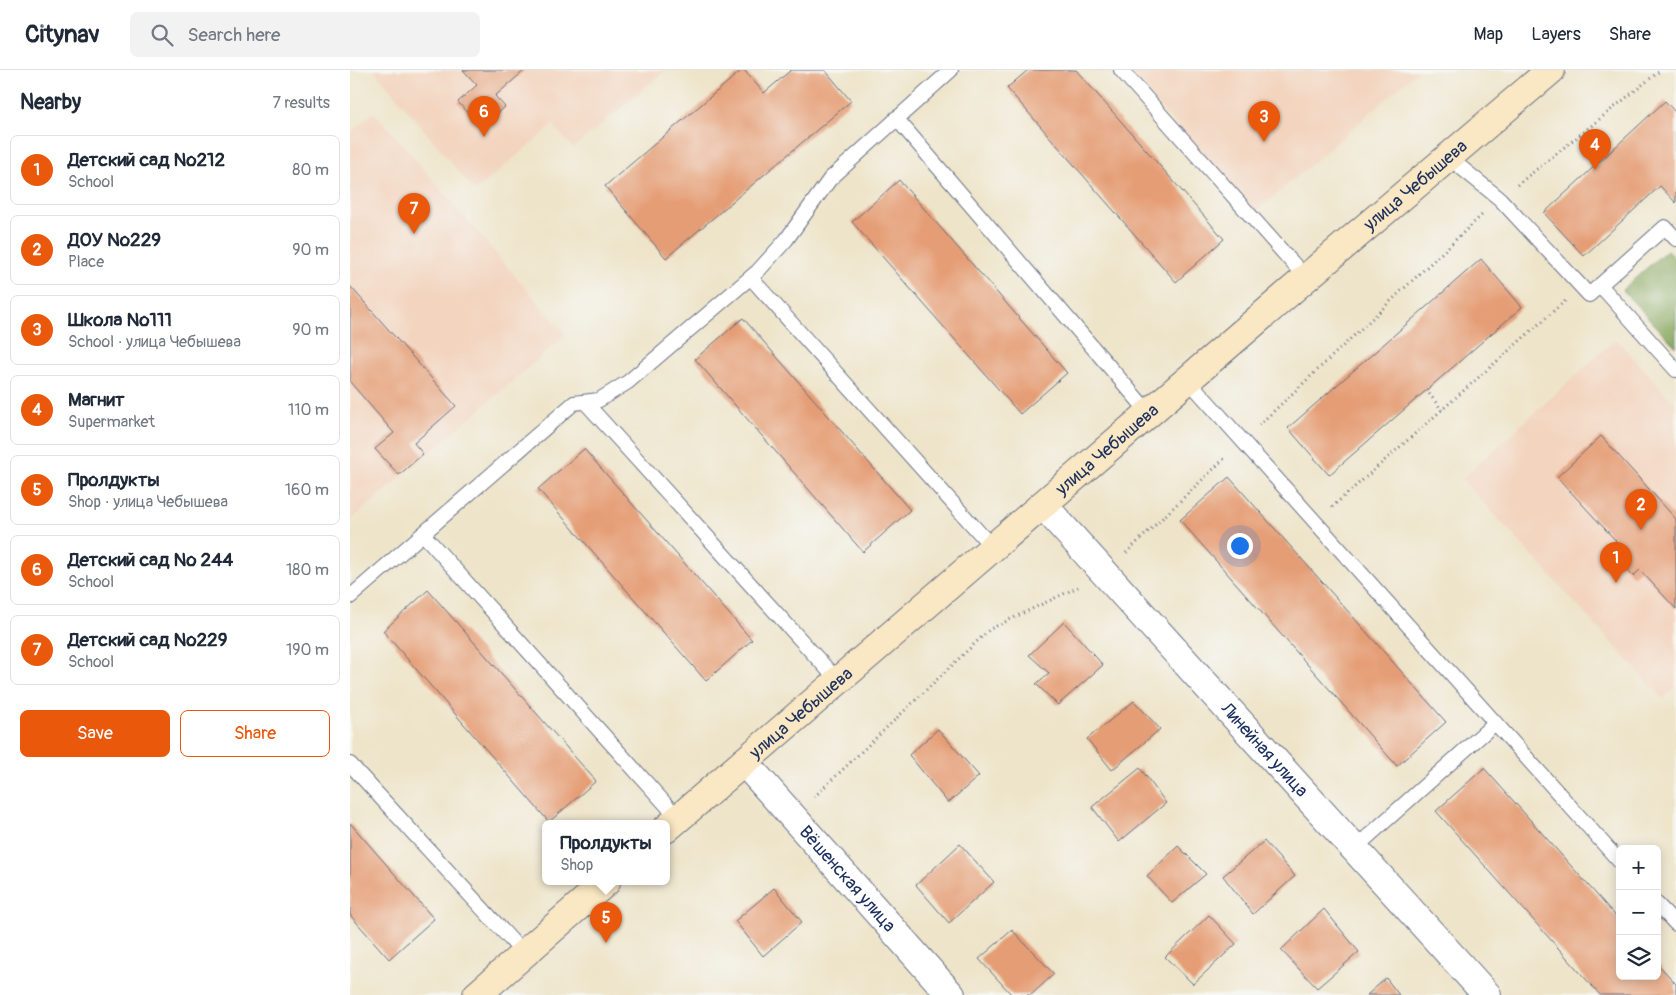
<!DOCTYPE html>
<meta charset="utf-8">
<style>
:root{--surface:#fff;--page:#f2f2f3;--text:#1f2937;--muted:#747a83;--line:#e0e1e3;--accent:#ea580c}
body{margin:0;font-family:Pangolin,sans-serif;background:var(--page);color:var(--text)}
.controls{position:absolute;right:15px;bottom:15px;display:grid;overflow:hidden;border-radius:8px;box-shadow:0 2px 12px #0003}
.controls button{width:45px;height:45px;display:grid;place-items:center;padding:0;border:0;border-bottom:1px solid var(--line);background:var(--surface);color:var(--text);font:25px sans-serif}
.you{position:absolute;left:889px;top:475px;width:18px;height:18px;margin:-12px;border:4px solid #fff;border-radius:50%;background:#1a73e8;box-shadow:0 0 0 8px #1a73e833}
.badge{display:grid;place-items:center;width:32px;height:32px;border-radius:50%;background:var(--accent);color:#fff;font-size:16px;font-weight:700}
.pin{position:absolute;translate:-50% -41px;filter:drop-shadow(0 1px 2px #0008)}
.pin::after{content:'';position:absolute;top:26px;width:18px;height:15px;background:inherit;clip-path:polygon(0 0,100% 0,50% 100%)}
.popup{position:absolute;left:192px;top:750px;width:128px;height:65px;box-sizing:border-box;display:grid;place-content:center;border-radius:8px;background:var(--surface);filter:drop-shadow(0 1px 4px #0005);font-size:16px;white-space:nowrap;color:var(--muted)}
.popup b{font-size:19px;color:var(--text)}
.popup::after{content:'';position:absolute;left:50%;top:100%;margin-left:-10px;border:10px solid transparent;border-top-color:var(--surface)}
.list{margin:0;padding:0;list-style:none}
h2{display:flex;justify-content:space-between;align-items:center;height:65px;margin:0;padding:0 20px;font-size:21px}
h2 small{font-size:16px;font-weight:400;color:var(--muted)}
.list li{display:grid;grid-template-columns:32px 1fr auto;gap:15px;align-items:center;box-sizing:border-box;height:70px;margin:0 10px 10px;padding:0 10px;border:1px solid var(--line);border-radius:8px}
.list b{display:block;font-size:19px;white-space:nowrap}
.list p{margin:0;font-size:16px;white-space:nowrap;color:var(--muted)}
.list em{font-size:16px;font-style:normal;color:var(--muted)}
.actions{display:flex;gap:10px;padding:15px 20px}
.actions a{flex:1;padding:11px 0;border:1px solid var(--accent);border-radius:8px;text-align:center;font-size:18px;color:var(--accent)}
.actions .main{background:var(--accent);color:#fff}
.icon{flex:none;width:28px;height:28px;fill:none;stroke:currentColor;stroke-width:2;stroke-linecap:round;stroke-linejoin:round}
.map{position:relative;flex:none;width:1326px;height:925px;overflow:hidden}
header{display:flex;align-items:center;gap:30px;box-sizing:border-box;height:70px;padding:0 25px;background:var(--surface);border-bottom:1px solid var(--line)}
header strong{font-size:24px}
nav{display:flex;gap:28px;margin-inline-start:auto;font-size:18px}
.search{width:350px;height:45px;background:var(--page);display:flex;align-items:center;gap:12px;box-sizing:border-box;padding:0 18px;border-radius:8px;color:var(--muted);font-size:19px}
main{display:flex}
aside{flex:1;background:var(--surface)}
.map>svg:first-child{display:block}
.built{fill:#f3d4be}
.forest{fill:#86a65b;stroke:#506a5c}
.building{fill:#e59d74}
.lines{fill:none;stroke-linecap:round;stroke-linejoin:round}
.lane-casing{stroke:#656e83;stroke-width:16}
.street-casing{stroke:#656e83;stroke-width:30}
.secondary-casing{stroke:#656e83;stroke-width:30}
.path{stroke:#656e83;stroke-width:3;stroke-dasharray:1 4;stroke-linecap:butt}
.lane{stroke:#fff;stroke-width:14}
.street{stroke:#fff;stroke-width:28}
.secondary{stroke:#fae7c3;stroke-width:28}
.labels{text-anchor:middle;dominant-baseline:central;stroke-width:5;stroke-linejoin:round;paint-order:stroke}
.street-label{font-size:18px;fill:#1b2f5e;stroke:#f6f6f2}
</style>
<header>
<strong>Citynav</strong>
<div class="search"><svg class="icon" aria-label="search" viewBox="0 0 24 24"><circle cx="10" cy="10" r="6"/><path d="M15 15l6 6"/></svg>Search here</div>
<nav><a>Map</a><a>Layers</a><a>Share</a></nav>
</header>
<main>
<aside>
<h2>Nearby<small>7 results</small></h2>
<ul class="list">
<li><span class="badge">1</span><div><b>Детский сад №212</b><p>School</p></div><em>80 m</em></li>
<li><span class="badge">2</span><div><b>ДОУ №229</b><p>Place</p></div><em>90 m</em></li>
<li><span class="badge">3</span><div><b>Школа №111</b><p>School · улица Чебышева</p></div><em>90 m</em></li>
<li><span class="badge">4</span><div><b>Магнит</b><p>Supermarket</p></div><em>110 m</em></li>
<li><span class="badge">5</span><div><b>Пролдукты</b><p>Shop · улица Чебышева</p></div><em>160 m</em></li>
<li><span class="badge">6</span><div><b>Детский сад № 244</b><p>School</p></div><em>180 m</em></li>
<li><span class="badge">7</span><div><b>Детский сад №229</b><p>School</p></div><em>190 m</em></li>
</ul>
<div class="actions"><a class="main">Save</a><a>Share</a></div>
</aside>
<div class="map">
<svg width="1326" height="925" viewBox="0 0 1326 925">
<rect width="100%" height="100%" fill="#f6f6f2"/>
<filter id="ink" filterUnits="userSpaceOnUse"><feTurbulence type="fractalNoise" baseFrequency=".02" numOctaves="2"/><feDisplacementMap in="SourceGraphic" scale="10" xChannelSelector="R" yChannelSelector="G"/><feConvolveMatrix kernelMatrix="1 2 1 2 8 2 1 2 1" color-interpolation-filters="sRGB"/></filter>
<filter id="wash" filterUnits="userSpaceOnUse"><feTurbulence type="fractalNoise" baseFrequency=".0096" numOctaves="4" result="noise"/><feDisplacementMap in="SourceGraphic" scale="20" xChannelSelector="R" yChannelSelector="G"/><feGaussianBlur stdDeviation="1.12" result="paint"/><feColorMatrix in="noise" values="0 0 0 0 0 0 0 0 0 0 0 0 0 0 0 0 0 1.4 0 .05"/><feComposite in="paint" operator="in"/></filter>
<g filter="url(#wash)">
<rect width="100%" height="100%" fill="#eee4c9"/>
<g class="built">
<polygon points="24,0 316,0 223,78 203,55 125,121"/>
<polygon points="778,0 1069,0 904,144"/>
<polygon points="24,42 216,265 0,451 0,63"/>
<polygon points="1266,269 1326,335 1326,617 1313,629 1112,409"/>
</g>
<polygon class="forest" points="1317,180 1326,190 1326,277 1272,220"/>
<g id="blocks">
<g class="building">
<polygon points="113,0 175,0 145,26 155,37 131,58 108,32 127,15"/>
<polygon points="392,0 394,0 414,23 441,0 475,0 501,31 316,188 255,116"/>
<polygon points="678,0 726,0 874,169 826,212 657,18"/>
<polygon points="1315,31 1326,43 1326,133 1310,116 1234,186 1194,143"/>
<polygon points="549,110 717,303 670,344 502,152"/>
<polygon points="1131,189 1172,237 979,405 938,358"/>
<polygon points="0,216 106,336 64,373 73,384 49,405 25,379 44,363 0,312"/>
<polygon points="393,248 560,440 513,482 345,289"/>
<polygon points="1251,366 1326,449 1326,539 1290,500 1283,506 1259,480 1267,472 1207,407"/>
<polygon points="234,379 402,570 356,611 188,419"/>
<polygon points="879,407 1096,652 1047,696 830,450"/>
<polygon points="78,520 246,711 199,752 33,561"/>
<polygon points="714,552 753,595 708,635 686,614 699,603 679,585"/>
<polygon points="784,631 810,659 762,700 737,669"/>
<polygon points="588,659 629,706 598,733 559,685"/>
<polygon points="790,698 816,733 769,772 742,737"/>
<polygon points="1134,698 1270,851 1270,906 1307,906 1307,893 1326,914 1326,925 1250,925 1086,741"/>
<polygon points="0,753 84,849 39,889 0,845"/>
<polygon points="914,771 945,806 903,844 873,806"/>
<polygon points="610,774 644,812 599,853 566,815"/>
<polygon points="828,776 856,804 822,833 797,806"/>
<polygon points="424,818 452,852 413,886 385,851"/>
<polygon points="974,839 1009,882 967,918 931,880"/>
<polygon points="859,845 886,874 843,914 815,887"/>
<polygon points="662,860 704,904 681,925 662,925 629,889"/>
<polygon points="1036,908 1049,925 1017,925"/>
</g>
</g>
</g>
<g filter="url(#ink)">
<use href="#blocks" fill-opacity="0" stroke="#656e83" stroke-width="1"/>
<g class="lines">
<defs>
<g id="lane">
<polyline points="771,0 956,208"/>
<polyline points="546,48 799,343"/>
<polyline points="1098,87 1150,129 1239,225 1315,157 1326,169"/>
<polyline points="401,208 643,478"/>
<polyline points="1250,215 1326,300"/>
<polyline points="838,310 1270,792"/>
<polyline points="235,332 488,611"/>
<polyline points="73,464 328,748"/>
<polyline points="0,527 224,333 249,330 278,312 408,201 436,170 480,109 601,0"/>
<polyline points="0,694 174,884"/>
<polyline points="1004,779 1145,653"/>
<polyline points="1307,834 1326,854"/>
</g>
<g id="street">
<path id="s1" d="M693 435 1137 925"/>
<path id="s2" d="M394 692 601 925"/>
</g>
<g id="secondary">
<path id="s3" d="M316 759 956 208 1201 0"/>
<polyline points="127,925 256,812"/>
</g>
</defs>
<use href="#lane" class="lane-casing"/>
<use href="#street" class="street-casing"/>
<use href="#secondary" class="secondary-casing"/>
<g class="path">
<polyline points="1167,115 1311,0"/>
<polyline points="1076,320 1092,340"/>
<polyline points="909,355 1132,145"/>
<polyline points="982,437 1215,231"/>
<polyline points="776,483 876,387"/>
<polyline points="464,727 640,559 728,517"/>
</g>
<use href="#lane" class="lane"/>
<use href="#street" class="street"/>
<use href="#secondary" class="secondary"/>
</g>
</g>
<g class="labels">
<g class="street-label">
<text stroke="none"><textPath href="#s3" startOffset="988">улица Чебышева</textPath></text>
<text stroke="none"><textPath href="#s3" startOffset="582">улица Чебышева</textPath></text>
<text stroke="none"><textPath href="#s3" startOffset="178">улица Чебышева</textPath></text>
<text stroke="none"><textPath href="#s1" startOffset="330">Линейная улица</textPath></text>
<text stroke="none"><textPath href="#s2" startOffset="156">Вёшенская улица</textPath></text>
</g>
</g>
</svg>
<div class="controls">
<button>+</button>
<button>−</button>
<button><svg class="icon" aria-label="layers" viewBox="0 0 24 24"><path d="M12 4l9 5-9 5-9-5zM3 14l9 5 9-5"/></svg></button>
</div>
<div class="you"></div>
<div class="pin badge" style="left:1266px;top:513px">1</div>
<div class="pin badge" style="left:1291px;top:460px">2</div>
<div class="pin badge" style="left:914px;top:72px">3</div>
<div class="pin badge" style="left:1245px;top:100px">4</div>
<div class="pin badge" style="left:256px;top:873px">5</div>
<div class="popup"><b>Пролдукты</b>Shop</div>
<div class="pin badge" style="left:134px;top:67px">6</div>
<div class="pin badge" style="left:64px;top:164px">7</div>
</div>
</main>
